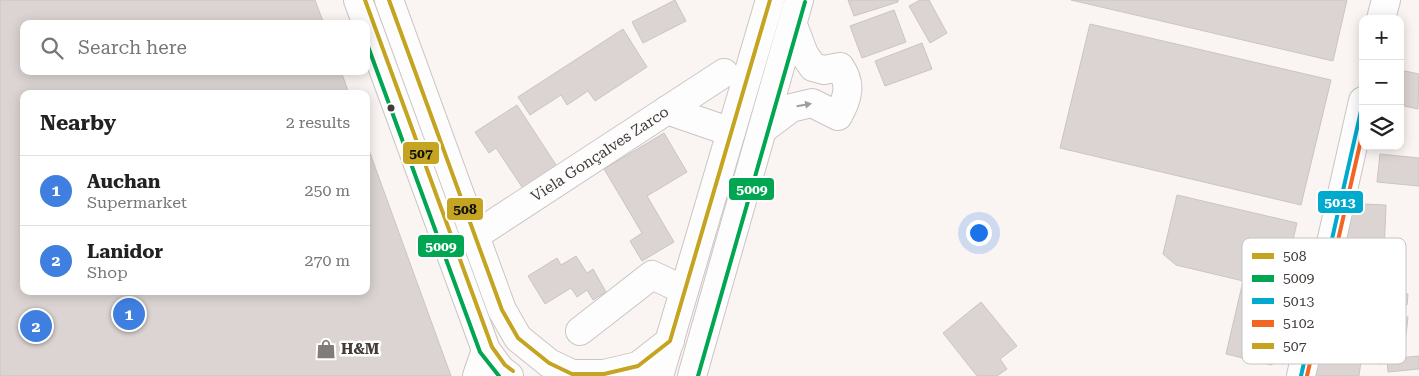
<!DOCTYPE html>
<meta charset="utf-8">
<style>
:root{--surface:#fff;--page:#f2f2f2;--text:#222;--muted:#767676;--line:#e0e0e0;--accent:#827c78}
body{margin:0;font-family:"Roboto Serif",serif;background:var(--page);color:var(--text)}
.controls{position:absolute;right:15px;top:15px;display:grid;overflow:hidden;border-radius:10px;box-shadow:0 2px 12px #0003}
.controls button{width:45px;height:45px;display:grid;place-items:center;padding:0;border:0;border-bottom:1px solid var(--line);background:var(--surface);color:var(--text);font:25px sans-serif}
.you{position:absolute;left:978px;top:232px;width:18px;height:18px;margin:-12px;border:4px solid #fff;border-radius:50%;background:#1a73e8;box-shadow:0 0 0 8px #1a73e833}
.badge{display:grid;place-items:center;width:32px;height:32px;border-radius:50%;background:var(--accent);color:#fff;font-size:16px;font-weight:700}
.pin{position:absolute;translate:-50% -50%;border:2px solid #fff;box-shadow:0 1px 5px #0006}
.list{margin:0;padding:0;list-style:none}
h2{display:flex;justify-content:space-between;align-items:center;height:65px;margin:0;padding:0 20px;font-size:21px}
h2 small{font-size:16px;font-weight:400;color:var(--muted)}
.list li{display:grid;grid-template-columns:32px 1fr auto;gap:15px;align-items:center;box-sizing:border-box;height:70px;padding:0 20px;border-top:1px solid var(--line)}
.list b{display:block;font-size:19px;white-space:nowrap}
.list p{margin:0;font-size:16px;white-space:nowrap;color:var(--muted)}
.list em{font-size:16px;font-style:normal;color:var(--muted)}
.icon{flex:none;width:28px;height:28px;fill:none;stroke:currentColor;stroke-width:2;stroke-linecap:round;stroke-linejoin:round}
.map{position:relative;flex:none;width:1419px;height:376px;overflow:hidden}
.search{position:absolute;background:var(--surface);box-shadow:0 2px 12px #0003;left:20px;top:20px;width:350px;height:55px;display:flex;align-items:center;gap:12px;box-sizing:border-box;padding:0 18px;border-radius:10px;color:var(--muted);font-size:19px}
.panel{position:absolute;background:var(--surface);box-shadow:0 2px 12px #0003;left:20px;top:90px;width:350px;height:205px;border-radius:10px}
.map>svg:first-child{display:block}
.building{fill:#dbd4d2;stroke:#cbc5c2}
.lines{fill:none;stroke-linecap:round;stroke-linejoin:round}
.minor-casing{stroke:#cbc5c2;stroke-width:30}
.major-casing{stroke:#cbc5c2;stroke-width:30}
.minor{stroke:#fefdfd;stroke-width:28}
.major{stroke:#fefdfd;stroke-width:28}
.bus-1-casing{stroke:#fff;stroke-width:8}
.bus-2-casing{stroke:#fff;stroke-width:8}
.bus-3-casing{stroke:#fff;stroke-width:8}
.bus-4-casing{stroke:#fff;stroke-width:8}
.bus-5-casing{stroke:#fff;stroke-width:8}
.bus-1{stroke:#c4a420;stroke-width:4}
.bus-2{stroke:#00a651;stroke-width:4}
.bus-3{stroke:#00a9ce;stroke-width:4}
.bus-4{stroke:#f26522;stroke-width:4}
.bus-5{stroke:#c4a420;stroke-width:4}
.oneway{fill:#a09c9a}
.bus-dot{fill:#423b37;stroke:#fff;stroke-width:2}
.labels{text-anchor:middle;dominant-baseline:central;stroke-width:5;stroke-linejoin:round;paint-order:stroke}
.street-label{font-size:15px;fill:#423b37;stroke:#fff}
.poi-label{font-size:15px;font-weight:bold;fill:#423b37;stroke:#fff;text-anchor:start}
.key{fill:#fff;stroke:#c6c4c3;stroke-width:1}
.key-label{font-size:14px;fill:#423b37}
.line-badge{stroke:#fff;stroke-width:2}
.badge-label{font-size:14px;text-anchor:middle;font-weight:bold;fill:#fff}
.pale-badge-label{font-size:14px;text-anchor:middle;font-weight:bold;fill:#111}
</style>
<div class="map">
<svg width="1419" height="376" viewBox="0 0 1419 376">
<rect width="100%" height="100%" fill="#faf4f2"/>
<g class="building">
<polygon points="0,0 315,0 324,24 24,24 24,71 341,71 349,94 24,94 24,291 366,291 366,142 451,376 0,376"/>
<polygon points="675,0 686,21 643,43 632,22"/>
<polygon points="848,0 898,0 898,2 854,16"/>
<polygon points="920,0 929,0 947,33 930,43 909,6"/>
<polygon points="1071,0 1347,0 1333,61"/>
<polygon points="894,10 906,42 862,58 850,26"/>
<polygon points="1090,24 1331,80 1301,205 1060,148"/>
<polygon points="623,29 647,67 595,101 588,91 567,105 561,95 530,115 518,97"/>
<polygon points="922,43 932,69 885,86 875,61"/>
<polygon points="1400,70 1419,74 1418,109 1400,105"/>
<polygon points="517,105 560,171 526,193 496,148 489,153 475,132"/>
<polygon points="664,133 687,172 647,196 674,242 642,261 630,241 642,233 604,169"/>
<polygon points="1380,154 1419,158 1419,186 1377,182"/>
<polygon points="1177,195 1297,223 1281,290 1176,265 1163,254"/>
<polygon points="1341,203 1386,205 1384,254 1339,253"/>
<polygon points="576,256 587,273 593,269 606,292 593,300 587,290 577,297 571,288 545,304 528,276 557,258 561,265"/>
<polygon points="1243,281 1289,292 1272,365 1226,354"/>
<polygon points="1325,287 1408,294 1407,305 1364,301 1363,313 1408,317 1406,335 1338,330 1340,312 1323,311"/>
<polygon points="981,302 1017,346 1000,359 1007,369 997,376 977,376 943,333"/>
<polygon points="1314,329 1344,333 1342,341 1360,344 1362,335 1385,338 1381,364 1361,361 1359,376 1307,376"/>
<polygon points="1419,356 1419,369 1388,372 1387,359"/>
</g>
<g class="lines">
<defs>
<g id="minor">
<polyline points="1381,19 1386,0"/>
<polyline points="667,110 731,132"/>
<path d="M763 129 791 108 812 103 838 116C848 98 852 84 840 67L824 70 813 67 804 54 793 25"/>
<path id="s1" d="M476 235 724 73"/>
<polyline points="580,331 652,275 684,290"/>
<polyline points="477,376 486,350"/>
<polyline points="1301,376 1363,101"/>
</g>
<g id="major">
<polyline points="358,0 486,350 500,369 509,376"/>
<polyline points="389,0 502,310 518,338 549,363 572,374 604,374 638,366 670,341"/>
<polyline points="659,376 770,0"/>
<polyline points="692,376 799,0"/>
</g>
</defs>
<use href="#minor" class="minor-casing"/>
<use href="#major" class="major-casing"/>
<use href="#minor" class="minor"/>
<use href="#major" class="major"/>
<defs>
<polyline id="bus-1" points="389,0 502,310 518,338 549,363 572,374 604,374 638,366 670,341 770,0"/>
<g id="bus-2">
<polyline points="366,41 480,352 499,376"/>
<polyline points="698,376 805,2"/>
</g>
<polyline id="bus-3" points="1301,376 1363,102"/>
<polyline id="bus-4" points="1307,376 1363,131"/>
<polyline id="bus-5" points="365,0 492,347 505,365 513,371"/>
</defs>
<use href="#bus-1" class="bus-1-casing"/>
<use href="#bus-2" class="bus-2-casing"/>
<use href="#bus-3" class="bus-3-casing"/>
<use href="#bus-4" class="bus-4-casing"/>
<use href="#bus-5" class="bus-5-casing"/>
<use href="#bus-1" class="bus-1"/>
<use href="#bus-2" class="bus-2"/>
<use href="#bus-3" class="bus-3"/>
<use href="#bus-4" class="bus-4"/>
<use href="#bus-5" class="bus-5"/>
</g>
<defs><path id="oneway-solid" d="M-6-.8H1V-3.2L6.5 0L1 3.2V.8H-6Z" transform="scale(1.25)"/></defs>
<use class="oneway" href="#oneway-solid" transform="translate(804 105) rotate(-10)"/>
<defs>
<symbol id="shop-bare" viewBox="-9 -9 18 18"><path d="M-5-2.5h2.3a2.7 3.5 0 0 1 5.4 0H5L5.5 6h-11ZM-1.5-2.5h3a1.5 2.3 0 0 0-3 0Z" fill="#827c78" stroke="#fff" stroke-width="2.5" paint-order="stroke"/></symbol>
</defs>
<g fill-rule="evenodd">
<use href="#shop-bare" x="312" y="335" width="28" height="28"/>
</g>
<circle class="bus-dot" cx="391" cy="108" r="4.5"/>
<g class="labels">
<g class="street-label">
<text stroke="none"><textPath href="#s1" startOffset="148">Viela Gonçalves Zarco</textPath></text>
</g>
<g class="poi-label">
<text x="341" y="349">H&amp;M</text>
</g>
</g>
<rect x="1242" y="238" width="164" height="126" rx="8" class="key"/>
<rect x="1252" y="253" width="22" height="6" fill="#c4a420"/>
<rect x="1252" y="275" width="22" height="7" fill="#00a651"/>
<rect x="1252" y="298" width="22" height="6" fill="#00a9ce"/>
<rect x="1252" y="320" width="22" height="7" fill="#f26522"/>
<rect x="1252" y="343" width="22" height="6" fill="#c4a420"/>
<g class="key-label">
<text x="1283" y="261">508</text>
<text x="1283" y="283">5009</text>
<text x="1283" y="306">5013</text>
<text x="1283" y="328">5102</text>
<text x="1283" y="351">507</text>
</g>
<g class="line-badge">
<rect x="402" y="141" width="38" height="24" rx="5" fill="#c4a420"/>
<rect x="728" y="177" width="47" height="24" rx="5" fill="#00a651"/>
<rect x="1317" y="190" width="47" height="24" rx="5" fill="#00a9ce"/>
<rect x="446" y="197" width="38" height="24" rx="5" fill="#c4a420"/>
<rect x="417" y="234" width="48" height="24" rx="5" fill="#00a651"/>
</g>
<g class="badge-label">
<text x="752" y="194">5009</text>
<text x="1340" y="207">5013</text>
<text x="441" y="251">5009</text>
</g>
<g class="pale-badge-label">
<text x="421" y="158">507</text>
<text x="465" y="214">508</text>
</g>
</svg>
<div class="controls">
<button>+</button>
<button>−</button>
<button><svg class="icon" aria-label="layers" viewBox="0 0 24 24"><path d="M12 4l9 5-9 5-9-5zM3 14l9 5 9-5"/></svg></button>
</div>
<div class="you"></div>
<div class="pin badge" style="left:129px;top:314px;background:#3f7fe0">1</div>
<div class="pin badge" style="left:36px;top:326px;background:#3f7fe0">2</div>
<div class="search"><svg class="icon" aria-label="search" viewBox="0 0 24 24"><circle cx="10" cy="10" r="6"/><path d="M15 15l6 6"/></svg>Search here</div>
<section class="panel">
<h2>Nearby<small>2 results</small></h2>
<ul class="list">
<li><span class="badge" style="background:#3f7fe0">1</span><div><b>Auchan</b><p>Supermarket</p></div><em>250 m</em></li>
<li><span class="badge" style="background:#3f7fe0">2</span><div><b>Lanidor</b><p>Shop</p></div><em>270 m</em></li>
</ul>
</section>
</div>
